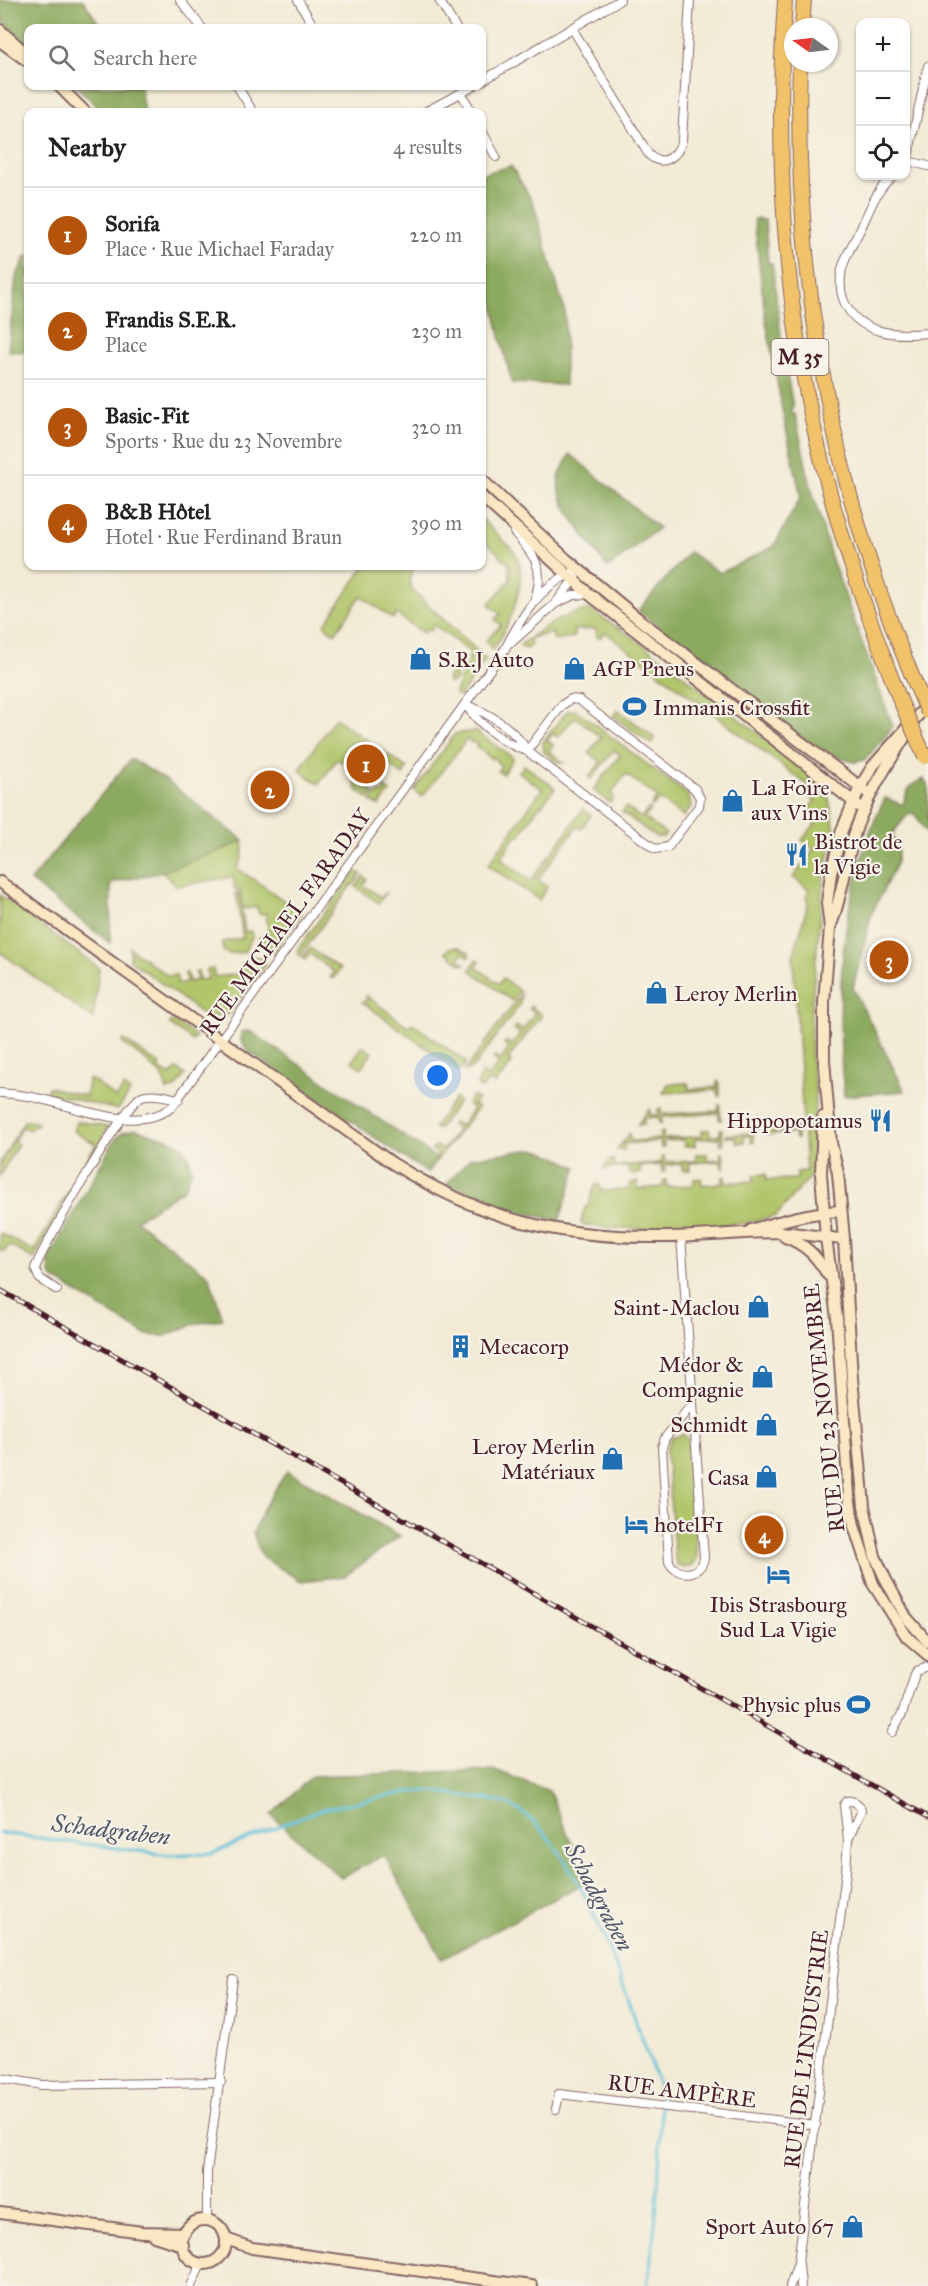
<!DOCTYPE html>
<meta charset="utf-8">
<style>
:root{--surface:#fff;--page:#f6f6f6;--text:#202124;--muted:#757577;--line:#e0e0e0;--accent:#b45309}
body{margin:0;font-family:"IM FELL Great Primer",serif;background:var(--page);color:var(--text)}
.controls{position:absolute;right:18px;top:18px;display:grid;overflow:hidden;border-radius:12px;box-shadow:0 2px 4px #0004}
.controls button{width:54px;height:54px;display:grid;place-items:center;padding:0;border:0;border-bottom:2px solid var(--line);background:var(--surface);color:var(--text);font:30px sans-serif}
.compass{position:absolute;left:784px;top:18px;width:54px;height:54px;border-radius:50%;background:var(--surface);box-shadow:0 2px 4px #0004;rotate:284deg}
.you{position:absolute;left:438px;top:1076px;width:21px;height:21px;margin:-15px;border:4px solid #fff;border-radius:50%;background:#1a73e8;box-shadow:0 0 0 9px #1a73e833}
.badge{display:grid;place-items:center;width:39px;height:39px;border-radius:50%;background:var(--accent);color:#fff;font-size:20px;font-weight:700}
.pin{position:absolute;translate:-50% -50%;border:3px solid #fff;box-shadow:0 2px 6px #0006}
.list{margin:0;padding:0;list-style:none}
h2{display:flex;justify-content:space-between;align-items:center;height:78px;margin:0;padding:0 24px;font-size:26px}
h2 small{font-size:20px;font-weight:400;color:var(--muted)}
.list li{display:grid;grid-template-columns:39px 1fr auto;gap:18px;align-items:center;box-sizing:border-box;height:96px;padding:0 24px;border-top:2px solid var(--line)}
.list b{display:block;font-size:22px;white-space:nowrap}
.list p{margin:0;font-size:20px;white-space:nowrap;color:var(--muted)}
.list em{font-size:20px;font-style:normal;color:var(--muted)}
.icon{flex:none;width:33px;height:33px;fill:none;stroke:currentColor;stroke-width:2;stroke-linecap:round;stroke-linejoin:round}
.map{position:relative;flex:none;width:928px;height:2286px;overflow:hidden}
.search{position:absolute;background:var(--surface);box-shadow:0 2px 4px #0004;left:24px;top:24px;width:462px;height:66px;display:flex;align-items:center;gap:15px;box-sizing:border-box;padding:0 21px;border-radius:12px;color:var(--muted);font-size:22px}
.panel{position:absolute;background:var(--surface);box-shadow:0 2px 4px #0004;left:24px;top:108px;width:462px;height:462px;border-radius:12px}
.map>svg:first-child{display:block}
.green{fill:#b1c56a;stroke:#7e724a;stroke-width:1.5}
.forest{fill:#8caa5e;stroke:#6b6444;stroke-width:1.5}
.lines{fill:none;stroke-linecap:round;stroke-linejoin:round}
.stream{stroke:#5bc0d9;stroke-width:3}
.street-casing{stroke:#856666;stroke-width:10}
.secondary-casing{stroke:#856666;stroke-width:14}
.highway-casing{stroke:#856666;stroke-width:16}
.street{stroke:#fff;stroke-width:8}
.secondary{stroke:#fae7c3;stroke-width:10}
.highway{stroke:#f2c26a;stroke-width:14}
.rail-casing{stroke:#4a1f2b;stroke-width:5}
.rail{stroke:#f7f3e8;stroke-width:3;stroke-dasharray:9;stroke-linecap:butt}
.highway-bridge-casing{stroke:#856666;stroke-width:16;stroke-linecap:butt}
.highway-bridge{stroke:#f2c26a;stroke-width:14}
.labels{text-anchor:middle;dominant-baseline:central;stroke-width:4.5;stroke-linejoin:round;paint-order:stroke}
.shield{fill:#f7f3e8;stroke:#7e5f64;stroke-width:1.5}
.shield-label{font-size:21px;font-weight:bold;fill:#4a1f2b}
.poi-label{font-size:22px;fill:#4a1f2b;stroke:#f7f3e8;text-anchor:start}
.street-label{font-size:22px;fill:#4a1f2b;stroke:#f7f3e8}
.water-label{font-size:24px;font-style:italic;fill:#505768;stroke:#f7f3e8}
</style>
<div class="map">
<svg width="928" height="2286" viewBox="0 0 928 2286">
<rect width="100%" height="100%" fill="#f7f3e8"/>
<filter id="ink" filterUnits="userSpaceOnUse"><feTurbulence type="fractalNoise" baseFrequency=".0167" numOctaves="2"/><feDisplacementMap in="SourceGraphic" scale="12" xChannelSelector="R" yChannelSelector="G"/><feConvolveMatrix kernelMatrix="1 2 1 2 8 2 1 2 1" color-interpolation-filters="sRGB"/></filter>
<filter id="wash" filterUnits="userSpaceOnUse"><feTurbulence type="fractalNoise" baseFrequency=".008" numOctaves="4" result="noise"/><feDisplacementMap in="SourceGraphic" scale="24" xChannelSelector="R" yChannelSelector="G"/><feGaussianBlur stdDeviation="1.35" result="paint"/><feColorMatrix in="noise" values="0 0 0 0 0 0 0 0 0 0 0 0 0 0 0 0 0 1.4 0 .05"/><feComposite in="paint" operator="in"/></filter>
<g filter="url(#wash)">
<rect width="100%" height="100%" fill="#f2ead4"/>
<g class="green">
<path d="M482 519C492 530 506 541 515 553 531 575 508 632 492 650L486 641 501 625 495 620 500 614 489 604 510 580 509 564 482 538Z"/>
<polygon points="365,566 414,566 409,580 412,590 486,659 461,695 457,696 455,693 471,653 434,625 430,631 426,629 423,633 396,614 393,619 361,596 335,634 324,625"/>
<path d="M589 609 639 641 821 782 827 788 835 831 824 875 811 1011V1057L815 1090 814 1172 776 1216 747 1223 670 1229 611 1228 583 1225 581 1222 585 1207H588L595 1185H600L601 1191 630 1189V1183L637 1182 638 1189 663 1187V1181L666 1180 667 1187 694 1185V1179L701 1178 702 1185 723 1183V1177H725L726 1183 754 1181V1175L766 1174V1180H769L797 1179V1172L806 1171 793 957 808 903 806 896 809 890 793 877 814 849 802 840 816 823 811 820 809 808 815 801 809 796 814 790 605 632 601 637H597L596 629 574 630V637L554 640 552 633 530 638 531 645 526 649 520 645C545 626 558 617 589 609Z"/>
<polygon points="463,656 455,681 449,683 447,680 448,677"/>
<polygon points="576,710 689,796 691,807 683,817 659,799 653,807 651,806 657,797 626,774 611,794 614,797 610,803 593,790 620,755 614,750 591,779 589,777 601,762 589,753 601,737 575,717 558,737 553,734 547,740 553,745 549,751 564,763 557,762 544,752 543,742 567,711"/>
<polygon points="618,710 655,738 651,744 613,716"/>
<polygon points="335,718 407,768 403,775 358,743 343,763 337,759 319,784 299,770"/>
<polygon points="475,731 513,758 503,774 498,771 501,766 496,761 497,760 494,757 492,759 476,746 477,744 474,742 472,743 467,739 422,797 414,790 455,734"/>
<polygon points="524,765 555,788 541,806 539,806 519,837 516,835 501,859 531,881 583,809 591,815 581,829 577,827 538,879 547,887 539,900 488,865 542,789 519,772"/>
<polygon points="357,773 372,783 368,788 374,792 369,799 357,790 354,779"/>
<polygon points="384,787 390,792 379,806 371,801 375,795 384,792"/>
<polygon points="626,807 641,818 649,808 651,810 644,818 666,834 663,837 656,837 622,812"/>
<path d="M244 841 242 859 237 868 302 913 273 953C264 951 261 945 259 937L269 935 266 914H259L257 907 243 909 240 890H235L233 877 177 886 162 872Z"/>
<polygon points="357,872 361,874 353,885 352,884 300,956 298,955 297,950 354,873"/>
<polygon points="363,876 367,879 363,885 381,897 386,892 379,903 356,887"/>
<polygon points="236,893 239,893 245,932 251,931 252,937 244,952 229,954 223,951 222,942 243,938"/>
<polygon points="0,895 99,968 93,1019 0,952"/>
<polygon points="452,947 459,947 469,953 469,957 463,953 459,959 465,964 463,965 446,952"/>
<polygon points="130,948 168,976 176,975 178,984 186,982 185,973 187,973 189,982 197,980 196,972 198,971 199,980 208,979 207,970 213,969 215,977 243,973 242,964 254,957 261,958 266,964 229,1014 208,1018 130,960"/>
<polygon points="310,948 340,969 334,978 330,978 334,972 310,954 305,960 302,958"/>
<polygon points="477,959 480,961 476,967 499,984 503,978 519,991 512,1001 470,970"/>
<polygon points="521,994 520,1004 474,1067 464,1072"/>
<polygon points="365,995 409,1027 412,1023 466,1062 460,1072 362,1002 368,999"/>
<polygon points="531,1006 542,1015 508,1059 512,1063 495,1085 489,1080 482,1089 477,1085 482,1073 488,1077 499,1063 493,1058 495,1056 501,1060 509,1048 504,1044 506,1041 512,1045 520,1034 514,1029 516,1026 523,1030 535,1013 529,1009"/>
<polygon points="172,1020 196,1036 193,1041 169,1024"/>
<polygon points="124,1040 160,1065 158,1068 170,1076 177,1069 185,1075 176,1088 167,1091 162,1075 149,1065 149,1063 122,1043"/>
<polygon points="363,1046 372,1053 361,1068 352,1061"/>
<polygon points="88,1079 95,1082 116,1098 124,1087 130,1092 118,1110 46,1092 48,1087 86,1096"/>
<polygon points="717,1081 719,1081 720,1096 718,1096 717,1090 663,1093 668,1084 688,1083 689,1089 717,1087"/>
<polygon points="473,1096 478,1099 473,1105 478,1108 437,1160 436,1158 438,1154 432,1150 437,1146 443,1150 458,1130 452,1125 454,1122 460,1126 473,1109 467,1104"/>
<polygon points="455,1098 459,1101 438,1130 434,1127"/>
<polygon points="719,1105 720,1105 721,1120 719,1120 719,1113 664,1117 664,1114 718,1111"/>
<polygon points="661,1108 662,1123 659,1123 658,1117 644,1118 644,1124 637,1125 649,1109 651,1115 658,1115 658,1109"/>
<polygon points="24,1121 37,1122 38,1124 29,1130 22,1127 14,1141 18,1144 0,1176 0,1163"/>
<polygon points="77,1121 108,1127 34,1259 9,1245 5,1251 0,1251 0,1233 34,1251 96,1144 73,1131"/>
<polygon points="794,1124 796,1124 797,1139 795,1139 794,1133 766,1135 765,1126 772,1126 773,1132 794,1131"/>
<polygon points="751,1127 753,1127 754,1142 751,1142 751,1136 744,1136 744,1142 737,1143 736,1137 726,1137 726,1135 751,1133"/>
<polygon points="720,1129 722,1129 723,1144 721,1144 720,1138 695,1139 695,1146 684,1146 684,1140 666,1141 666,1139 702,1136 702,1130 709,1130 710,1136 720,1135"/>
<polygon points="663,1132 664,1147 661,1148 660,1141 624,1144 624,1150 617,1150 629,1134 631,1141 660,1139 660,1133"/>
<polygon points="721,1153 723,1153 724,1168 722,1168 722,1161 689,1163 690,1170 682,1170 682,1164 667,1165 667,1162 696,1161 696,1154 707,1154 707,1160 721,1159"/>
<polygon points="664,1156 665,1171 662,1172 661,1165 640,1166 640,1173 629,1174 628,1167 603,1169 610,1160 614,1160 614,1166 661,1163 661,1157"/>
<polygon points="683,1434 688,1439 689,1445 697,1559 692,1566 685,1568 677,1565 675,1559 666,1449 671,1438"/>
</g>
<g class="forest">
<polygon points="0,0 83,0 102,28 28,28 28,44 3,22"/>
<polygon points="76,86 140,86 144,112 103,112"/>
<polygon points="511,166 533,202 565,312 565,385 512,383 500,337 484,257 482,253 482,174"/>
<polygon points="754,219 765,220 768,263 772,263 783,352 793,407 791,408 792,414 795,414 811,487 831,557 893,727 865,760 854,762 829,755 786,726 638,611 689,552 720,573 773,547 801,497 784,419 765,316"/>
<polygon points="26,256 28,256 28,352 8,351 16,277"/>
<path d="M570 454 659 528 608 568C592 546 565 515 559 489 556 477 565 464 570 454Z"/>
<polygon points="131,759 166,780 244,841 162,872 111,883 110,943 30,881"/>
<path d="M924 779 928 786V835L915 814 909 813 892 834 898 849 897 862 871 915 853 988 905 1091 844 1096C835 1000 840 886 885 798L903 805C908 787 908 786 924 779Z"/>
<polygon points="250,1031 436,1158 437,1160 427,1173 248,1051 241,1040 241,1032"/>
<path d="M136 1129C150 1135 179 1139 186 1151 189 1156 190 1164 192 1170L185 1188 136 1220 209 1276 223 1319 194 1324 165 1336 146 1335 51 1277 48 1259 114 1141 123 1132Z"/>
<polygon points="534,1149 547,1153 577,1167 559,1221 510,1209 447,1184 470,1158"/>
<polygon points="287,1471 400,1536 345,1576 301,1581 262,1557 253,1533 264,1507"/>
<polygon points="495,1770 549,1791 588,1881 442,1959 384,1855 341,1878 271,1815 312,1776"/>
</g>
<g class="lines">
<path class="stream" d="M0 1833 170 1855 213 1853 319 1810 407 1792 432 1791 498 1801C567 1818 618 1969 639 2030 646 2050 655 2071 659 2091 662 2102 660 2116 660 2127 660 2179 655 2234 647 2286"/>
</g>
</g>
<g filter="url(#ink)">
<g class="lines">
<defs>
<g id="street">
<polyline points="180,0 202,28"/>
<polyline points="298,0 311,22"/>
<polyline points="439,0 456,28"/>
<path d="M572 28 649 155C664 168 678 156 682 140L690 0"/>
<polyline points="482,81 620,0"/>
<polyline points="237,86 253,112"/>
<polyline points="461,93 472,112"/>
<polyline points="425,112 474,86"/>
<polyline points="482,131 496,157"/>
<polyline points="908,161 928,166"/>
<polyline points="906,165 928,66"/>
<path d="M893 176C877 188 870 209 862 226 855 240 846 254 842 269 840 279 840 291 844 301 858 335 897 336 928 333"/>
<path d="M514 532C533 554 546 568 535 598"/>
<polyline points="559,602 574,595 589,594"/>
<polyline points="512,642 555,604 575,578"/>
<path d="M465 704C480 725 502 743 527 751L655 849 668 847 699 806 700 798 695 789 579 700 571 699 562 705 527 751"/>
<path d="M466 705C489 713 515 729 527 751"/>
<path d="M0 1093C12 1094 25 1095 37 1098 75 1106 134 1134 171 1108L505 649C521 618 538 587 572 573"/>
<path d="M681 1236 704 1558C701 1576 677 1578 669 1562L662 1447 665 1438 692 1404"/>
<path d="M57 1290 39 1278 35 1268C45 1243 124 1105 142 1096 152 1092 168 1097 179 1099"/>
<polyline points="892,1732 902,1714 915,1674 917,1671 928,1667"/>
<polyline points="0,2078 42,2085 221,2082"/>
<polyline points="556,2109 559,2094 816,2125"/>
<polyline points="207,2220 207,2172 233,1979"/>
<polyline points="799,2264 801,2286"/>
<polyline points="191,2286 201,2264"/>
<path d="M790 2286 798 2263 846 1871 848 1840 844 1805 847 1801C853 1800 860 1804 861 1810L848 1840"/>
</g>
<g id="secondary">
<polyline points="0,30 28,55"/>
<polyline points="0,41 26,60"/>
<polyline points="59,86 85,112"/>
<polyline points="482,480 566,559 641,621 871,795"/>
<polyline points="482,497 589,594 864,810"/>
<polyline points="928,704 873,766 860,787 842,830 831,873 827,903 830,928 824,1002 824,1060 831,1143 838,1173 844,1239 852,1378 864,1506 875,1556 885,1578 906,1617 928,1642"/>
<path d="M0 882 392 1163C481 1219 557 1238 661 1237 701 1237 741 1232 780 1232 802 1233 823 1238 844 1239"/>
<path d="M831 925C843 893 846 858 857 826 869 793 888 764 906 735"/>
<polyline points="823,1117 821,1174 826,1238 837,1318 849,1496 854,1526 873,1584 907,1637 928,1655"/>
<path d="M751 1230C780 1221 810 1212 841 1211"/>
<path d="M785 1237C806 1244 817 1257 828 1275"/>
<polyline points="0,2213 142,2232 185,2233"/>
<circle cx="204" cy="2242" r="22"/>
<polyline points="154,2236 183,2245"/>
<polyline points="226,2239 252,2248 532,2286"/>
</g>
<g id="highway">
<path d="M785 0C775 148 783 297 817 441 837 530 867 615 900 700"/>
<polyline points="802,27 804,0"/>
<path d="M800 63C793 275 832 488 915 683"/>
</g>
</defs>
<use href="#street" class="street-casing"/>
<use href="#secondary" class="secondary-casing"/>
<use href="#highway" class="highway-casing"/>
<use href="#street" class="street"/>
<use href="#secondary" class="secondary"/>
<use href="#highway" class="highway"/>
<defs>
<polyline id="rail" points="0,1290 928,1817"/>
</defs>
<use href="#rail" class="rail-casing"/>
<use href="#rail" class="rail"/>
<defs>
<g id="highway-bridge">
<polyline points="915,683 928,712"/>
<polyline points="900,700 925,757"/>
</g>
</defs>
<use href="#highway-bridge" class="highway-bridge-casing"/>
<use href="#highway-bridge" class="highway-bridge"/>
</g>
</g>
<defs>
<symbol id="shop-bare" viewBox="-9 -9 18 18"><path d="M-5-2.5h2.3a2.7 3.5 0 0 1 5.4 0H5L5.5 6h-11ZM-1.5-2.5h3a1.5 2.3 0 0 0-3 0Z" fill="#1f6fb2" stroke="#f7f3e8" stroke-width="2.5" paint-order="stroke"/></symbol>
<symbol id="stadium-bare" viewBox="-9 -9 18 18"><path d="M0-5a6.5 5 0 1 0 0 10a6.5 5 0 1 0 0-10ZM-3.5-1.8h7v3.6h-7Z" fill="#1f6fb2" stroke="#f7f3e8" stroke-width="2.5" paint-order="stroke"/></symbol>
<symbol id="restaurant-bare" viewBox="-9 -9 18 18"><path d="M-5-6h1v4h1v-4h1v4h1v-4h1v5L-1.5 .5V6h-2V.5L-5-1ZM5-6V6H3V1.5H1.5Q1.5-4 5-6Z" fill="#1f6fb2" stroke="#f7f3e8" stroke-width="2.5" paint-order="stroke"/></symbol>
<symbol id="building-bare" viewBox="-9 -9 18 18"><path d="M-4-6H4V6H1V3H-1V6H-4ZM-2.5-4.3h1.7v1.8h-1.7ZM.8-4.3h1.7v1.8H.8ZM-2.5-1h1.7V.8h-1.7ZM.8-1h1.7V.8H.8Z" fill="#1f6fb2" stroke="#f7f3e8" stroke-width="2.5" paint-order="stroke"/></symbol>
<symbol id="hotel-bare" viewBox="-9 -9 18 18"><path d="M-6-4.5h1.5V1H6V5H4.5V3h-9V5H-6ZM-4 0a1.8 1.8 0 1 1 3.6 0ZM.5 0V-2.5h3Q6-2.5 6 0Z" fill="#1f6fb2" stroke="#f7f3e8" stroke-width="2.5" paint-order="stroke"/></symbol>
</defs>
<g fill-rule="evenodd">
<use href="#shop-bare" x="404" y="642" width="33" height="33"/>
<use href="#shop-bare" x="558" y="652" width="33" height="33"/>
<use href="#stadium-bare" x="618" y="690" width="33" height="33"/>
<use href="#shop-bare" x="716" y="784" width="33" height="33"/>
<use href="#restaurant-bare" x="780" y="838" width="33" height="33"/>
<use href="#shop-bare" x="640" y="976" width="33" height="33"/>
<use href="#restaurant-bare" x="864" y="1104" width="33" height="33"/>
<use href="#shop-bare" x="742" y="1290" width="33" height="33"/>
<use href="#building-bare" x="444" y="1330" width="33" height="33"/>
<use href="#shop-bare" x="746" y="1360" width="33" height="33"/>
<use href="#shop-bare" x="750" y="1408" width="33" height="33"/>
<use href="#shop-bare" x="596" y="1442" width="33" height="33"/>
<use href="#shop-bare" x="750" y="1460" width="33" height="33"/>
<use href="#hotel-bare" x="620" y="1508" width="33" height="33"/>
<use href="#hotel-bare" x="762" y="1558" width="33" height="33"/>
<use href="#stadium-bare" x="842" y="1688" width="33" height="33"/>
<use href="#shop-bare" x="836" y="2210" width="33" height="33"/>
</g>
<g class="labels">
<rect class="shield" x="771.5" y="339" width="57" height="36" rx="4.5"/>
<g class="shield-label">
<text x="800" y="357">M 35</text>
</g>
<g class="poi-label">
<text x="438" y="659">S.R.J Auto</text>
<text x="593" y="668">AGP Pneus</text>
<text x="653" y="707">Immanis Crossfit</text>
<text x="751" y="787">La Foire<tspan x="751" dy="25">aux Vins</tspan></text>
<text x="814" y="841">Bistrot de<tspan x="814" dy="25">la Vigie</tspan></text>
<text x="674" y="993">Leroy Merlin</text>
<text x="862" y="1120" text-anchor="end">Hippopotamus</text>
<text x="740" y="1307" text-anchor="end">Saint-Maclou</text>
<text x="479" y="1346">Mecacorp</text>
<text x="744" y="1364" text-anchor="end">Médor &amp;<tspan x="744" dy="25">Compagnie</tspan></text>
<text x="748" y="1424" text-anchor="end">Schmidt</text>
<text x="595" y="1446" text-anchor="end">Leroy Merlin<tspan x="595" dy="25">Matériaux</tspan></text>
<text x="749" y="1477" text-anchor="end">Casa</text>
<text x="654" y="1524">hotelF1</text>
<text x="778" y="1604" text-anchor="middle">Ibis Strasbourg<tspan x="778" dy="25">Sud La Vigie</tspan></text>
<text x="841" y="1704" text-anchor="end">Physic plus</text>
<text x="834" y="2226" text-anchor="end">Sport Auto 67</text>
</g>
<g class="street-label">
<text transform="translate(285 922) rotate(-54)">RUE MICHAEL FARADAY</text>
<text transform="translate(824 1408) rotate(-96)">RUE DU 23 NOVEMBRE</text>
<text transform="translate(806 2049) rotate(-83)">RUE DE L'INDUSTRIE</text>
<text transform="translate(682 2091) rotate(7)">RUE AMPÈRE</text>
</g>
<g class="water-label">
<text transform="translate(111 1830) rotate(7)">Schadgraben</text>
<text transform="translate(599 1897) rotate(62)">Schadgraben</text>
</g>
</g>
</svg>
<div class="controls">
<button>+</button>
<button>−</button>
<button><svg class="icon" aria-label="locate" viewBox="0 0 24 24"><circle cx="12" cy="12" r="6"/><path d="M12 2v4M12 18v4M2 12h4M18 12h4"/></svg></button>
</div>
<svg class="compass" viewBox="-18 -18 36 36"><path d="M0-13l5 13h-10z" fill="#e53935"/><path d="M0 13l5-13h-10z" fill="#757577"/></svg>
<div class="you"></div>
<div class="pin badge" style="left:366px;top:764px">1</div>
<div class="pin badge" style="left:270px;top:790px">2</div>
<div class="pin badge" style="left:889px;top:960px">3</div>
<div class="pin badge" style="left:764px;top:1535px">4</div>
<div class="search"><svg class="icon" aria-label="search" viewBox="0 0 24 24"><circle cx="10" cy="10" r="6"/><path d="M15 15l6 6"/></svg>Search here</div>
<section class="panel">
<h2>Nearby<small>4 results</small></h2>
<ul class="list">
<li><span class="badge">1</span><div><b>Sorifa</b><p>Place · Rue Michael Faraday</p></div><em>220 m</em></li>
<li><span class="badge">2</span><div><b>Frandis S.E.R.</b><p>Place</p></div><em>230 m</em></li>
<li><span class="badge">3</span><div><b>Basic-Fit</b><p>Sports · Rue du 23 Novembre</p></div><em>320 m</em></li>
<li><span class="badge">4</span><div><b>B&amp;B Hôtel</b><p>Hotel · Rue Ferdinand Braun</p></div><em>390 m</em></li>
</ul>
</section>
</div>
